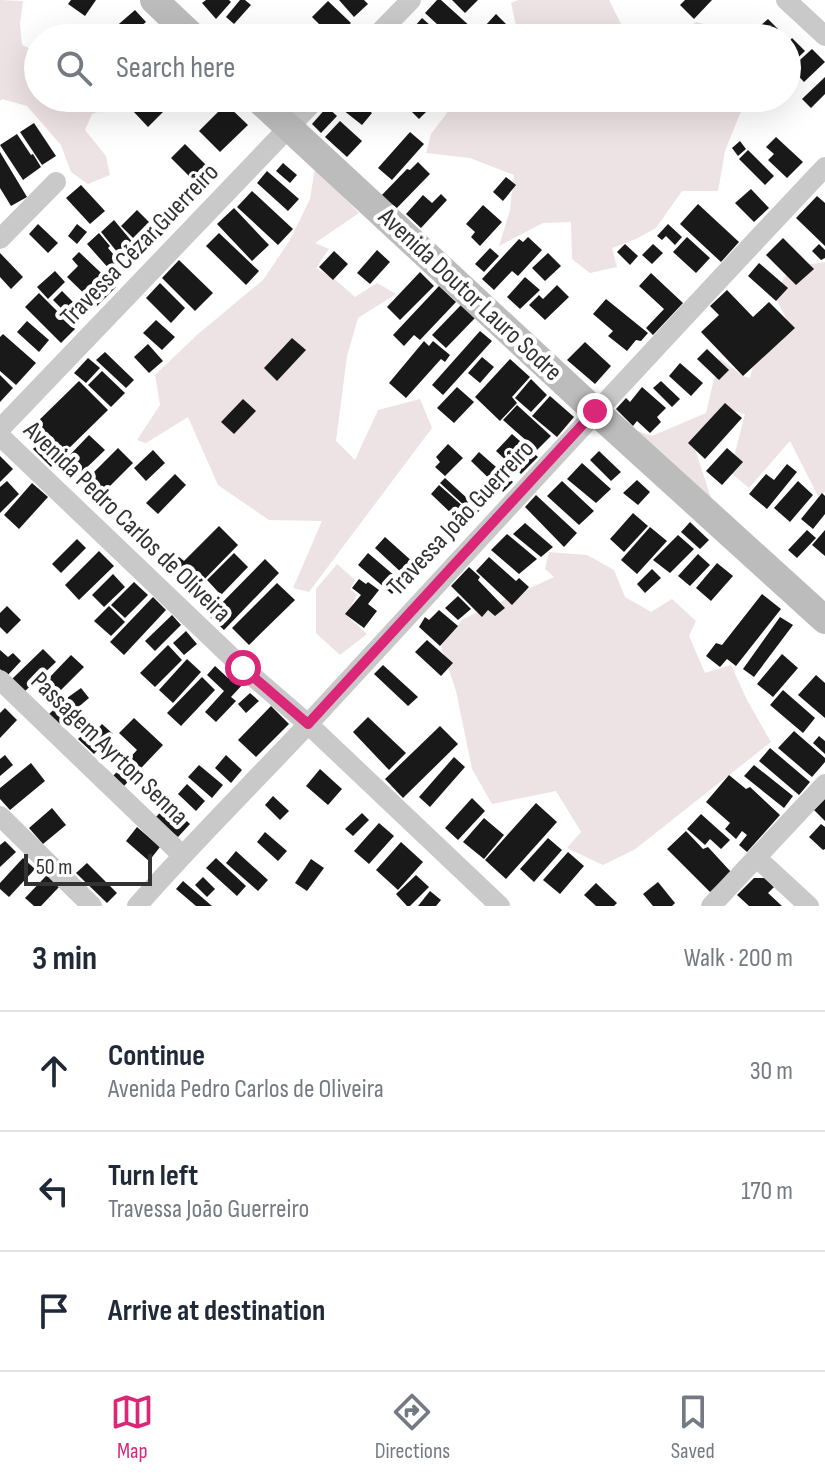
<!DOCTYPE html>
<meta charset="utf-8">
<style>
:root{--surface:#fff;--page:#f2f2f3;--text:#1f2937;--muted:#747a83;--line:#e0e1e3;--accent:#db2777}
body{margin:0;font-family:"Sofia Sans Condensed",sans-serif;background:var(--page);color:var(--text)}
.scale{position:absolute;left:24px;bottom:20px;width:128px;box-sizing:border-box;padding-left:8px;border:4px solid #323232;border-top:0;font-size:22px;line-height:28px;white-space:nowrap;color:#323232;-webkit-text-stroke:6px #fff;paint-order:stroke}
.stop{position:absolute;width:24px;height:24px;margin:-18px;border:6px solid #db2777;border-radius:50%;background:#fff}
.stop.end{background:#db2777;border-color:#fff;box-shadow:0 2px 8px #0008}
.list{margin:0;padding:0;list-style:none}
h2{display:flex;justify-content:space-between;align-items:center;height:104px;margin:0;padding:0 32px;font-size:34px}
h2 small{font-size:26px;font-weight:400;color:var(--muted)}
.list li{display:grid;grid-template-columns:52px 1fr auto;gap:24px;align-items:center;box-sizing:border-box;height:120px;padding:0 32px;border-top:2px solid var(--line)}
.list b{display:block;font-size:30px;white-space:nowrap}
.list p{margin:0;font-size:26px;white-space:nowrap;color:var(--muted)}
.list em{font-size:26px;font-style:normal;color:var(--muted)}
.icon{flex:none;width:44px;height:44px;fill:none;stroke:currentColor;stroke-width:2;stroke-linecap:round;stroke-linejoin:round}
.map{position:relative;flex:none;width:825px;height:906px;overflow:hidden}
.search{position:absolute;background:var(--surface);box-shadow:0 8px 32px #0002;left:24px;right:24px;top:24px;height:88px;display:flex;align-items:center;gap:20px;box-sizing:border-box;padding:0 28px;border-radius:44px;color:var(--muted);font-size:30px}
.sheet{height:464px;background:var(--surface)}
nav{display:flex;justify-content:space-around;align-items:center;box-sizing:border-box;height:112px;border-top:2px solid var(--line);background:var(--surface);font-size:22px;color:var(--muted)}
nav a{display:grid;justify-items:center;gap:4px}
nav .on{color:var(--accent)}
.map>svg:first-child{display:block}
.green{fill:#ede2e4}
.building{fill:#191919}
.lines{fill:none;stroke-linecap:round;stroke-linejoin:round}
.street{stroke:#c9c9c9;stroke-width:20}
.secondary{stroke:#bcbcbc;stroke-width:28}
.route{stroke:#db2777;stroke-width:10}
.labels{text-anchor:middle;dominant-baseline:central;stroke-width:8;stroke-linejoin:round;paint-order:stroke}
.street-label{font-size:26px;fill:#323232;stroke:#fff}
</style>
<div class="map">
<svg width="825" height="906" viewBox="0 0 825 906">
<rect width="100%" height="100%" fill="#fff"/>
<g class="green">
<polygon points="0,0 23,1 20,24 22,45 38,52 38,98 125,98 103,110 92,114 85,130 106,156 110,175 88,184 71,172 61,145 27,106 2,99 0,101"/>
<polygon points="518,0 609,0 628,38 515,38 517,30 511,3"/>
<polygon points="696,22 728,30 734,38 678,38"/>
<polygon points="453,98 744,98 742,109 725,151 718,191 682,191 656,228 636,239 612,248 617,267 590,273 572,259 571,222 543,223 499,246 510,210 514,175 470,158 426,153 431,134 447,113"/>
<polygon points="315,168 359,213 315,243 329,249 316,268 338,282 355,297 377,283 396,294 358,318 347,356 336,441 355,460 378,410 420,399 432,428 309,592 293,588 322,521 269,520 218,485 188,417 146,443 137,440 160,405 155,375 198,334 263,280 290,240 310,199"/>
<polygon points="825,262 825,492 818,496 790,441 749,488 730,472 745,414 731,410 695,449 713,504 629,428 652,436 706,413 719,358 743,376 750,378 762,333 787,320 774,295 791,267"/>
<polygon points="549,552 587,555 614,570 625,597 651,612 672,599 696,621 689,636 705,673 731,665 747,700 771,742 634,850 603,865 567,848 581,832 556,791 492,804 472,769 456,691 441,646 463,619 554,577 545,569"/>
<polygon points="337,564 355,580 350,589 357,595 346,615 367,634 340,655 316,633 316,589"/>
</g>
<g class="building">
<polygon points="71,0 96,0 85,16 68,4"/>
<polygon points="206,0 229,0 231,2 216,19 202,3"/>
<polygon points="240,0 245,0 251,5 234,24 226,17"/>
<polygon points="339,0 364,0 368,4 354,17"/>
<polygon points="437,0 441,0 483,38 452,38 425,13"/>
<polygon points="452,0 478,0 465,13"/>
<polygon points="685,0 712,0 694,19 680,5"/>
<polygon points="328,1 351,23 335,38 333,38 312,17"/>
<polygon points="135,10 146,22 127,38 97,38 102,34 105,36"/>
<polygon points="496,14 511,29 502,38 496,38 484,27"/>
<polygon points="422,18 440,34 437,38 413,38 408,34"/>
<polygon points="768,19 778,29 769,38 751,38 749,36"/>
<polygon points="311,28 321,38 300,38"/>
<polygon points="792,38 805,51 787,68 787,44"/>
<polygon points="812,49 825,62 804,82 791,68"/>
<polygon points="825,77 825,94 811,108 802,99"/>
<polygon points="147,98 157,98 167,108 148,127 133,111"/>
<polygon points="344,98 353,98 372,113 362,125 343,110 346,106 341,101"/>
<polygon points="420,102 428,110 419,119 411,111"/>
<polygon points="226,104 248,125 220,152 199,131"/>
<polygon points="327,107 337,116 321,133 312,124"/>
<polygon points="340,121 362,141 347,157 325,137"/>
<polygon points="34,123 56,156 42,165 20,132"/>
<polygon points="410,132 424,144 392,180 378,168"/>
<polygon points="17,134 31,155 33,154 41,167 23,180 0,145"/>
<polygon points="776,137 803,162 787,178 768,160 774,154 766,147"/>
<polygon points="740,141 746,149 738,156 732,148"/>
<polygon points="185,144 208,167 194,181 171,158"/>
<polygon points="748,150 774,176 765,185 739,159"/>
<polygon points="0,152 27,197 11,206 0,188"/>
<polygon points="418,162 430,174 394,211 379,198 407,169 410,170"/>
<polygon points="283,163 297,175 290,183 276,171"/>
<polygon points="267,171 299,199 288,211 257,183"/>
<polygon points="506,177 516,185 503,201 493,192"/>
<polygon points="81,185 105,211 90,224 66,198"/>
<polygon points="751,189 769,208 754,222 735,203"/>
<polygon points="252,191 293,229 278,245 237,207"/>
<polygon points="441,194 447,200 421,228 406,214 423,195 432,203"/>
<polygon points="817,196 825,203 825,246 796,218"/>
<polygon points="698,204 739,242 721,262 680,224"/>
<polygon points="483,205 502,222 480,246 471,237 475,232 466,224"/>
<polygon points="234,208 269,245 252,261 217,224"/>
<polygon points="137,210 149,222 133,238 121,226"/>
<polygon points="114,220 144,256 130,268 101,232"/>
<polygon points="154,221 165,232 150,246 140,236"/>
<polygon points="38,224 58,243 48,253 29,234"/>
<polygon points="77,224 87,232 77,244 68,236"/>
<polygon points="668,224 682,237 675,245 666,236 662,240 657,236"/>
<polygon points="99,233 110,246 108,248 120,262 110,270 87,244"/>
<polygon points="219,233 259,271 246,285 206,246"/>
<polygon points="528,237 542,250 518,276 512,271 494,290 482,279 519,239 523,242"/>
<polygon points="687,237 710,258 696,273 673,252"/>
<polygon points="783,238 814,269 796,285 766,255"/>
<polygon points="625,244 638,256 630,265 617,252"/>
<polygon points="653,244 663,253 652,264 642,255"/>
<polygon points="819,244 825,250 825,258 821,260 812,251"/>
<polygon points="490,248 499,256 484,272 475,264"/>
<polygon points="377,250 390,262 370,284 357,273"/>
<polygon points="334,251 348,264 333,280 319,267"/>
<polygon points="79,252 116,287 97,306 67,277 78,266 72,259"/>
<polygon points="0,253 23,277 11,289 0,277"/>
<polygon points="548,253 561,266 545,281 532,268"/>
<polygon points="179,260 213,293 195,311 162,278"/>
<polygon points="759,263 788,288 776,301 748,276"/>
<polygon points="55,271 65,282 48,299 37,287"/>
<polygon points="420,272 434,286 400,320 387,307"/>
<polygon points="651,273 683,303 653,335 646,328 664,309 639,286"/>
<polygon points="525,277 540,290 520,309 507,297"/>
<polygon points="160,283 185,308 171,323 146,298"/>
<polygon points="557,285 569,297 545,320 529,305 539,295 543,299"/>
<polygon points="439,286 456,302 420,340 414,335 404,346 393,335"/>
<polygon points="727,290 753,317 769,302 795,328 743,376 701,332 719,315 710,306"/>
<polygon points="62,291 82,311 73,320 53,300"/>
<polygon points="39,293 75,329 61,343 25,307"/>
<polygon points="606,299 648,333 641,341 636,340 627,351 608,336 613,331 593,314"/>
<polygon points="461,305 475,318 446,348 432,335"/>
<polygon points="156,320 175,337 162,350 143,333"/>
<polygon points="27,321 49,340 39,352 17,332"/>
<polygon points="480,331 492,341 443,395 432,385"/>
<polygon points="3,334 36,363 16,385 0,371 0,337"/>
<polygon points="292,338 306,350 277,381 264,368"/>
<polygon points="424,341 429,346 433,341 450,355 445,362 441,359 406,398 389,383"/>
<polygon points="585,342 611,366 595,384 567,360"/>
<polygon points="148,344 163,361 149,373 134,357"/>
<polygon points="707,349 729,370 719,380 697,359"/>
<polygon points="105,352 134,380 126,388 96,360"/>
<polygon points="482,357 494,367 480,383 468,373"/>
<polygon points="88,358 100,368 86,383 74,373"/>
<polygon points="510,359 530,377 512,397 517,403 500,421 475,397"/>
<polygon points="680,363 703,383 691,396 669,376"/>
<polygon points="102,371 125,393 111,407 88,385"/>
<polygon points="0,375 13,388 0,402"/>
<polygon points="531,379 547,395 531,412 515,398"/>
<polygon points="79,381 108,410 60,457 31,428"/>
<polygon points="661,381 680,399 672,407 653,388"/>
<polygon points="457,387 474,402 454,423 437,408"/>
<polygon points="642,387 666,408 657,417 661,422 650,433 637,421 633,426 616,409 626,398 630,402"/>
<polygon points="550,396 574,417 557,437 532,416"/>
<polygon points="243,399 256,411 234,434 221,422"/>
<polygon points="725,403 742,418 705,459 688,443"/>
<polygon points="517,405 551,436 537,450 503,420"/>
<polygon points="512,434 538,457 521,474 496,451"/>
<polygon points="89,435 105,450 79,475 64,461"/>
<polygon points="40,442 58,459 51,467 33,449"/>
<polygon points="448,444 463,458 445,476 435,467 440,462 436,457"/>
<polygon points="118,448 133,463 99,497 84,482"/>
<polygon points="727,448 743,462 722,485 706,471"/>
<polygon points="153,450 165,463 146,481 134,468"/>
<polygon points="599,451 621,472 611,481 590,460"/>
<polygon points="479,452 513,482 503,492 471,461"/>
<polygon points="0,456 13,469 0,482"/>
<polygon points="582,463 611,489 596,503 567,479"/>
<polygon points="787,464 797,472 767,509 749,494 766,474 774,480"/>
<polygon points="175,474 186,485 158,514 146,503"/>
<polygon points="445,478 480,510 464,528 456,520 467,508 440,483"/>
<polygon points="637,480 650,492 638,505 623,493"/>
<polygon points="7,481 19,494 0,513 0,487"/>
<polygon points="562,481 594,511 579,525 547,496"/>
<polygon points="798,481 813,495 790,522 774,508"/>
<polygon points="32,483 48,497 19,529 4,515"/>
<polygon points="439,485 465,508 456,518 431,494"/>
<polygon points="822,493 825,496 825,514 813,529 801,519"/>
<polygon points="536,495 577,533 564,547 525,507"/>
<polygon points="633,513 648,526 624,552 610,539"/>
<polygon points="690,522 709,540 700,549 681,532"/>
<polygon points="525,523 553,547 541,557 513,534"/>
<polygon points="219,526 238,545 191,593 172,574 177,569 172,563 179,557 184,561"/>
<polygon points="650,527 667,541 637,574 621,560"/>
<polygon points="807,530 816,538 797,558 788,550"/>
<polygon points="825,530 825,556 812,545"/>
<polygon points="507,534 537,559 519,574 491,550"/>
<polygon points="678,535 694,549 670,573 653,560"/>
<polygon points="385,537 414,563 404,575 375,548"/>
<polygon points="77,539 86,548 61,573 52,564"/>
<polygon points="99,551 114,566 79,600 65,585"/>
<polygon points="234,553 248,567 221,595 207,580"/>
<polygon points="368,553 402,582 392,594 358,565"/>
<polygon points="698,554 710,565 690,586 678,576"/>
<polygon points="489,557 516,581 519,578 529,587 512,605 476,571"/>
<polygon points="265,559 279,573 224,630 209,616"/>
<polygon points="717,563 733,576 711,601 696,588"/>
<polygon points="469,567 480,577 478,580 505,608 495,616 488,610 482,617 451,586"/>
<polygon points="652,569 661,578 645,593 637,584"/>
<polygon points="113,574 125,587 104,607 92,595"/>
<polygon points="359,579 366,584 368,582 379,590 368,604 377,611 364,628 345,614 361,595 352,588"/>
<polygon points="134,582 148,595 125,618 111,605"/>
<polygon points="277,583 295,600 249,645 232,628"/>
<polygon points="762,594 781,609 736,666 727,659 720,667 706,656 716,643 722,645"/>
<polygon points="458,596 471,609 458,620 445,608"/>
<polygon points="153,597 166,610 124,655 110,642"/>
<polygon points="7,606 21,620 7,634 0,627 0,613"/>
<polygon points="109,606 125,622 111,636 94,621"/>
<polygon points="439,610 458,626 440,646 419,627 425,617 429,620"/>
<polygon points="172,615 181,625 155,651 145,641"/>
<polygon points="780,617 793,625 754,677 743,669"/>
<polygon points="186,631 197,644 184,655 173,643"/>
<polygon points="427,640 453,663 441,676 415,652"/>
<polygon points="168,645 182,660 155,687 140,673"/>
<polygon points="43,649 56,662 23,693 11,680"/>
<polygon points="0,650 8,657 13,653 21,661 7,676 0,669"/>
<polygon points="782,654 798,668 773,697 757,684"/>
<polygon points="71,655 84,667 60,691 48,679"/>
<polygon points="187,659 201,672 173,703 159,690"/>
<polygon points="383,665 418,697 408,706 374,674"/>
<polygon points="215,666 228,678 233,675 243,684 231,697 236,701 216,722 205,712 224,691 207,675"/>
<polygon points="816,675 825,683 825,718 798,695"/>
<polygon points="202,677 215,690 181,726 167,713"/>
<polygon points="81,688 89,698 76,709 67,698"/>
<polygon points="783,690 815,718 803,733 770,705"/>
<polygon points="250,693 259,701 246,713 238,704"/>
<polygon points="64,700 73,710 58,725 48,715"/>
<polygon points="271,706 289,724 256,757 238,740"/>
<polygon points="5,708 17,720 0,738 0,713"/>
<polygon points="368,717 406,753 389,770 353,732"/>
<polygon points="134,718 163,745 124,786 113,776 137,750 119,733"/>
<polygon points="102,724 113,734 94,754 78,739 88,729 93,734"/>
<polygon points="440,726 458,744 403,798 385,779"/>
<polygon points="794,731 825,758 825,762 812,777 778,748"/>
<polygon points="819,736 825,741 825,754 813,743"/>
<polygon points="770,748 810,782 799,795 759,761"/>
<polygon points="5,755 13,765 0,776 0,759"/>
<polygon points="226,755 242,770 231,783 215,768"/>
<polygon points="454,757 465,767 430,807 419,797"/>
<polygon points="31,763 45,781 10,810 0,799 0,788"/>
<polygon points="199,765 223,785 212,798 188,777"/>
<polygon points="754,765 793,796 784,808 744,776"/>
<polygon points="320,769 342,789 328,805 306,786"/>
<polygon points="729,775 746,789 750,787 780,815 747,852 739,845 747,835 742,831 736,839 725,829 730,823 706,802"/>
<polygon points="187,784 205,801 196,811 178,794"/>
<polygon points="273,796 289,811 280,820 265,805"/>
<polygon points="472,798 485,811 458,840 445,828"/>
<polygon points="825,799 825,821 814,810"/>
<polygon points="536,803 557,822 506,879 485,860"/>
<polygon points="168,804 190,824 178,837 155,818"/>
<polygon points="52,808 66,825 43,844 29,828"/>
<polygon points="362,813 369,820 353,836 345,829"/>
<polygon points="701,814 730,840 721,849 710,839 705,845 687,829"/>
<polygon points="484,818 504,835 484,859 463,842"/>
<polygon points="379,823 394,836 369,864 354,851"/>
<polygon points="821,824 825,827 825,849 823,850 809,837"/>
<polygon points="137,827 160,847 149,861 126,841"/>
<polygon points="686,831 703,849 708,847 731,872 710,892 667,849"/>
<polygon points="265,832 287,851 278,861 257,842"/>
<polygon points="548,838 562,850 534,882 520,869"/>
<polygon points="5,841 16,852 0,867 0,845"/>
<polygon points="401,842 423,862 398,890 376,870"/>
<polygon points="236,851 268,880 258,891 226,863"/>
<polygon points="568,852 584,866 560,894 543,880"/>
<polygon points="23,858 35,869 9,897 0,889 0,883"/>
<polygon points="216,858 246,886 237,896 206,868"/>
<polygon points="311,859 324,868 307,891 295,883"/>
<polygon points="87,863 117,893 107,903 76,873"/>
<polygon points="47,875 59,887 41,906 34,906 25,898"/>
<polygon points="416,875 429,887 410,906 407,906 396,894"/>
<polygon points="203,877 215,889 207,897 195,885"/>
<polygon points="754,878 765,878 774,887 768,893 782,906 749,906 737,895"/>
<polygon points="183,881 212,906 196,906 176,889"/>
<polygon points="658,882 675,903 672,906 653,906 643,894"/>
<polygon points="596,883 617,903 614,906 596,906 584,895"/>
<polygon points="430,891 441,900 436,906 418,906"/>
</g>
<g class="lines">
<g class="street">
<polyline points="786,0 825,36"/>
<polyline points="374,38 411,0"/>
<polyline points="0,239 56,182"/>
<polyline points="0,429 317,98"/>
<polyline points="0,436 243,668 308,724 500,906"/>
<polyline points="0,680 182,855"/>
<polyline points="0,816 92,906"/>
<polyline points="757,858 809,906"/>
<path d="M137 906C193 842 253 783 311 721 482 536 652 350 825 167"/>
<polyline points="711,906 825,784"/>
</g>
<g class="secondary">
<polyline points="154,0 194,38"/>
<polyline points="257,98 595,411 825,620"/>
</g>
</g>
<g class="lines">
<polyline class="route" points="243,668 308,724 595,411"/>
</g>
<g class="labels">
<g class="street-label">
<text transform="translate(140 245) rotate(-46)">Travessa Cézar Guerreiro</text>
<text transform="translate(470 295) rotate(43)">Avenida Doutor Lauro Sodre</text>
<text transform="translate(461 518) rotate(-47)">Travessa João Guerreiro</text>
<text transform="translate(127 522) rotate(44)">Avenida Pedro Carlos de Oliveira</text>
<text transform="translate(109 749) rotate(44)">Passagem Ayrton Senna</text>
</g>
</g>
</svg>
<div class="scale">50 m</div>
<div class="stop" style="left:243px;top:668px"></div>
<div class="stop end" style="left:595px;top:411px"></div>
<div class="search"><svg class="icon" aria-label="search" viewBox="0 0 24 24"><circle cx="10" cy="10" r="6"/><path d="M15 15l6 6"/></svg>Search here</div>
</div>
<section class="sheet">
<h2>3 min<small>Walk · 200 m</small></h2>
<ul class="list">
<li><svg class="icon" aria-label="ahead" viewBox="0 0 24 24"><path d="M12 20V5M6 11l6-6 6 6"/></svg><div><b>Continue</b><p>Avenida Pedro Carlos de Oliveira</p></div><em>30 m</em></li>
<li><svg class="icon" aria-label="left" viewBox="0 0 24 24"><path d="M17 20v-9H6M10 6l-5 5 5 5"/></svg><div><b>Turn left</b><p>Travessa João Guerreiro</p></div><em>170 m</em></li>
<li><svg class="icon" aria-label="arrive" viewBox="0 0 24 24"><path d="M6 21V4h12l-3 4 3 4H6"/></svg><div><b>Arrive at destination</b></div></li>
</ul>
</section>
<nav>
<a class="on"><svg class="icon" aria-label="map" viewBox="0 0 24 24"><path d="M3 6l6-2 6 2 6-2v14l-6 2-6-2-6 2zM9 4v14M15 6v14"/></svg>Map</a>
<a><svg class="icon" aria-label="directions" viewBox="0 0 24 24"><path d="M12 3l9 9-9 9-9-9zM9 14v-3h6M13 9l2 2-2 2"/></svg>Directions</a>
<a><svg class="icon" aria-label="saved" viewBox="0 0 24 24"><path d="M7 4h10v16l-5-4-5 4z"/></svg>Saved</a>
</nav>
